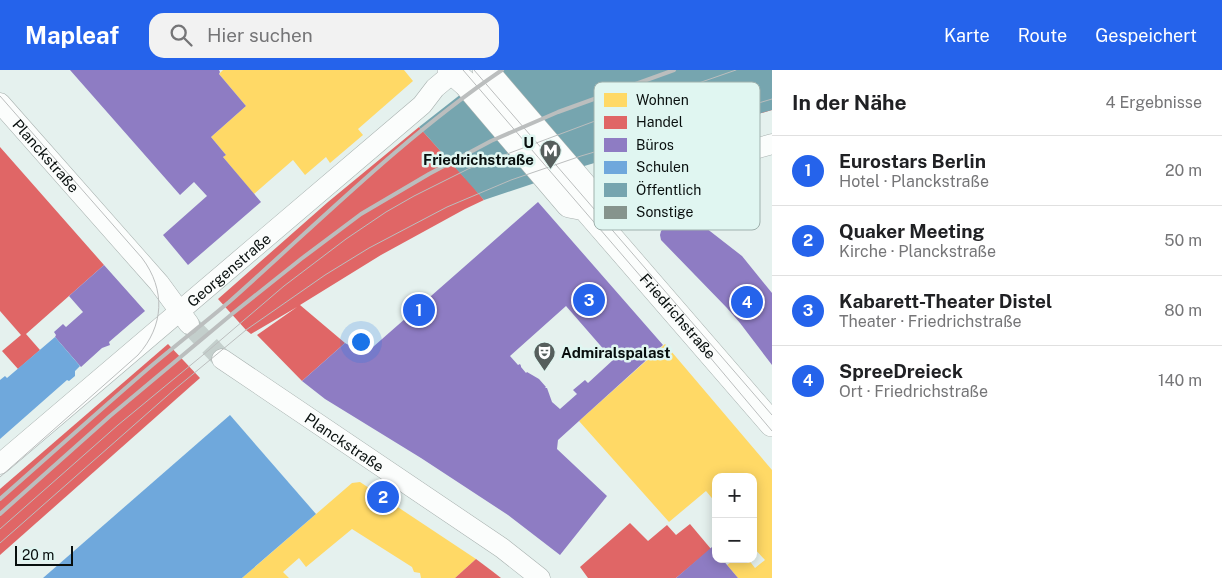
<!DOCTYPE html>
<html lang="de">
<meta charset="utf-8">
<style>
:root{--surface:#fff;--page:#f2f2f2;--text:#202124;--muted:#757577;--line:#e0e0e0;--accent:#2563eb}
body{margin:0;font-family:"Public Sans",sans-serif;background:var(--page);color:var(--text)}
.controls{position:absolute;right:15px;bottom:15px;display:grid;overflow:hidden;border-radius:10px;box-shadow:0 2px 12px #0003}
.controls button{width:45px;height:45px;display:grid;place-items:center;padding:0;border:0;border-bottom:1px solid var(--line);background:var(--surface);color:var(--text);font:25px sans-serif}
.scale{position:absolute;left:15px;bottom:12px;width:58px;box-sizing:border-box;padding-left:5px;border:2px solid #080f0e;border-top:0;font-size:14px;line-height:18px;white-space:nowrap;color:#080f0e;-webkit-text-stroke:4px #e0f6f1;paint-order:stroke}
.you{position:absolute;left:360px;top:271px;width:18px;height:18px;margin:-12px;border:4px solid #fff;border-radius:50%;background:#1a73e8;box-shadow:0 0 0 8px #1a73e833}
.badge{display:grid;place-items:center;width:32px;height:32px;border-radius:50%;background:var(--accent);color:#fff;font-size:16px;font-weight:700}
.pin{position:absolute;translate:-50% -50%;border:2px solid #fff;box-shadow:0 1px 5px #0006}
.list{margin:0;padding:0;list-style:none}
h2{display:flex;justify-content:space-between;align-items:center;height:65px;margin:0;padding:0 20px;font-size:21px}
h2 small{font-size:16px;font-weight:400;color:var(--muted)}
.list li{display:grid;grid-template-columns:32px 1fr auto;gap:15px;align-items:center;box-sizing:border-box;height:70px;padding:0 20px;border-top:1px solid var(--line)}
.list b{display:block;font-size:19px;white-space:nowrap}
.list p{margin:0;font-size:16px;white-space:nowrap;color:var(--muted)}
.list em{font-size:16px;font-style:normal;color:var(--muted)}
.icon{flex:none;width:28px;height:28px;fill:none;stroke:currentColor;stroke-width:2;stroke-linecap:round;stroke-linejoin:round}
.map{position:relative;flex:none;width:772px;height:508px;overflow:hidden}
header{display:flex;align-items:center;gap:30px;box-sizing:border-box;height:70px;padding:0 25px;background:var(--accent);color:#fff}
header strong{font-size:24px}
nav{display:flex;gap:28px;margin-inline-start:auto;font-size:18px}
.search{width:350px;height:45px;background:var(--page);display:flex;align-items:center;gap:12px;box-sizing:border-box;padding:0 18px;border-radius:15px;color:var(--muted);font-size:19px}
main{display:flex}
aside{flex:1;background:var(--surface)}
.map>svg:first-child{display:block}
.homes{fill:#ffd966}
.shops{fill:#e06666}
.offices{fill:#8e7cc3;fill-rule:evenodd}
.schools{fill:#6fa8dc}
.public{fill:#76a5af}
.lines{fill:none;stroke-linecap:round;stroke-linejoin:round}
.minor-tunnel{stroke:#c4cfcc;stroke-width:20;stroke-dasharray:20 10;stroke-linecap:butt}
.minor-casing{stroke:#a7b0ae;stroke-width:21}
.major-casing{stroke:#a7b0ae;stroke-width:26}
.minor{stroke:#fbfdfc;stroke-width:20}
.major{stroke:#fbfdfc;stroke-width:25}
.tram{stroke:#bbbebe;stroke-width:1}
.rail{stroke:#bbbebe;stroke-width:4}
.labels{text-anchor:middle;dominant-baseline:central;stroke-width:5;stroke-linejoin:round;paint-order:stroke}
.poi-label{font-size:15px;font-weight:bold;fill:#080f0e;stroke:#e0f6f1;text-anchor:end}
.street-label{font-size:15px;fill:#080f0e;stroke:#e0f6f1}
.key{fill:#e0f6f1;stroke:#9fb1ad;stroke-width:1}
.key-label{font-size:14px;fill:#080f0e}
</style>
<header>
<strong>Mapleaf</strong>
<div class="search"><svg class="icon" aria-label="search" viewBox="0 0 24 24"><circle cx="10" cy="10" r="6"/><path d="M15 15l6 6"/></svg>Hier suchen</div>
<nav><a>Karte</a><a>Route</a><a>Gespeichert</a></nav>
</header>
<main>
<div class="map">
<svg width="772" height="508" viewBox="0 0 772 508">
<rect width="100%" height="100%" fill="#e5f1ee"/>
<g class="homes">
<polygon points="223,0 404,0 413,11 358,59 363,65 330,93 326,87 305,105 293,90 254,124 223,87 226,85 211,67 246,36 219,4"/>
<polygon points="665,274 772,400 772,508 738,508 727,495 735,489 748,489 755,498 765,490 753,477 753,407 716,407 716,433 706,421 669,452 579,351"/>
<polygon points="360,412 476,489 455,508 421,508 420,503 414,502 412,497 352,459 306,497 299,488 283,502 289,508 242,508 352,413"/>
</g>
<g class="shops">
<polygon points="535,0 772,0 772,40 589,94 568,53"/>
<polygon points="419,57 465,108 571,67 577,82 506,105 474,118 484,130 465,139 381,185 300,235 345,273 302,311 257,265 297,237 251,264 246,260 218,229 328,132"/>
<polygon points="0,77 104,195 26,264 40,280 18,299 2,281 21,265 0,241"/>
<polygon points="168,274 200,308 0,485 0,419"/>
<polygon points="630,453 648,471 667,455 676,465 690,454 711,479 676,508 588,508 580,497"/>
<polygon points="476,489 492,501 501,508 455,508"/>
</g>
<g class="offices">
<polygon points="70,0 219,0 220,2 219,4 246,36 211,67 226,85 223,87 261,132 188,195 163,165 207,126 194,112 180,125"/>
<path d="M538 132 663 275 558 370 557 379 607 426 560 485 508 445 421 388 325 329 302 311 345 273 365 284ZM566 236 613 290 588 313 585 310 573 320 577 324 560 339 552 332 547 318H545L546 317 539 309 527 302 526 303 521 297V296L520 294 518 295 510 286Z"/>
<polygon points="671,156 706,158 742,186 772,223 772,295 740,253 727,238 661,170 660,165 661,161 665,157"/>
<polygon points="104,195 145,241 109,272 110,275 102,278 81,297 55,267 56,265 54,262 63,254 66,257 83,242 69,226"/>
<polygon points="712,477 716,481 716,489 722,489 738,508 676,508"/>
</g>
<g class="schools">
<polygon points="55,267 80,296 75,301 75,306 69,311 67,310 0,369 0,310 5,306 7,308"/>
<polygon points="230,345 316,444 242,508 43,508"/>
</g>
<polygon class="public" points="494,0 772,0 772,40 719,55 722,68 674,82 671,70 581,97 529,115 484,130 419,57 470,17"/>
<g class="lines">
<polyline class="minor-tunnel" points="189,254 222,289"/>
<defs>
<g id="minor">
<path id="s1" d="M0 33 159 213 189 254"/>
<polyline points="587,140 608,123 616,119 772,74"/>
<path id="s2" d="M222 289 502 478 540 508"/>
<path id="s3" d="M0 394 422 35 435 18 454 2"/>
</g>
<g id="major">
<path id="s4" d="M450 0 466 14 569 135 585 138 772 354"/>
<polyline points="485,0 587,119 585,138"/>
</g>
</defs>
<use href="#minor" class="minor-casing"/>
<use href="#major" class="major-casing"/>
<use href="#minor" class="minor"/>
<use href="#major" class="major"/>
<g class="tram">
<polyline points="463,0 698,273 772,361"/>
<polyline points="474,0 772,345"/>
<path d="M0 26 142 188C166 220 164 256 138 285L0 407"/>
<polyline points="0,459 118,355 209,280 284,216 346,169 386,142 414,126 468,99 483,93 667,24 736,0"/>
<polyline points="0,473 175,319 246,260 325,205 369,178 447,137 511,110 581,86 772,29"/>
</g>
<g class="rail">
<path d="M0 429C50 385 100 340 150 297 176 275 203 254 229 232 318 153 403 67 502 0"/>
<polyline points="0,444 110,346 232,244 301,189 361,144 429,104 491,71 558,42 674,0"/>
</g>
</g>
<defs>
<symbol id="metro-pin" viewBox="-11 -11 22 30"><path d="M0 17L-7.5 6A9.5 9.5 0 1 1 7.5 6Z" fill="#555e5c" stroke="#e0f6f1"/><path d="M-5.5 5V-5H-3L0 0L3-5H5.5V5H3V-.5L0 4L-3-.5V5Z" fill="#fff"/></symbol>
<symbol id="theatre-pin" viewBox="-11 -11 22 30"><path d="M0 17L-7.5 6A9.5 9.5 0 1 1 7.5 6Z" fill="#555e5c" stroke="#e0f6f1"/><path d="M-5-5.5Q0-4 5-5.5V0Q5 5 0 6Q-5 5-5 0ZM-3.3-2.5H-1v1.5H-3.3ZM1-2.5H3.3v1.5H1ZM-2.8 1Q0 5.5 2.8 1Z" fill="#fff"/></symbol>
</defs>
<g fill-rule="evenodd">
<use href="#metro-pin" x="538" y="68" width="25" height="34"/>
<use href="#theatre-pin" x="532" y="270" width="25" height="34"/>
</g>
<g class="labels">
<g class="poi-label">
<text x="534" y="72">U<tspan x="534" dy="17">Friedrichstraße</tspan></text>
<text x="561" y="282" text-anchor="start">Admiralspalast</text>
</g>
<g class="street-label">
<text stroke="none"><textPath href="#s1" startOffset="70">Planckstraße</textPath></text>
<text stroke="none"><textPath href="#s3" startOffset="300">Georgenstraße</textPath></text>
<text stroke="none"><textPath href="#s4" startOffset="339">Friedrichstraße</textPath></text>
<text stroke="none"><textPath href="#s2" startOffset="148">Planckstraße</textPath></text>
</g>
</g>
<rect x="594" y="12" width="166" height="148" rx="8" class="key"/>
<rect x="604" y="23" width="23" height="14" fill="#ffd966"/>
<rect x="604" y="46" width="23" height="13" fill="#e06666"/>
<rect x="604" y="68" width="23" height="14" fill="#8e7cc3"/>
<rect x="604" y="91" width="23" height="13" fill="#6fa8dc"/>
<rect x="604" y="113" width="23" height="14" fill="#76a5af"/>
<rect x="604" y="136" width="23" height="13" fill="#86948d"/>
<g class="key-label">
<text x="636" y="35">Wohnen</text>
<text x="636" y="57">Handel</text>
<text x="636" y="80">Büros</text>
<text x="636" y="102">Schulen</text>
<text x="636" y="125">Öffentlich</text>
<text x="636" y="147">Sonstige</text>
</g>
</svg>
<div class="controls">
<button>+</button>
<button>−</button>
</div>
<div class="scale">20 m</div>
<div class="you"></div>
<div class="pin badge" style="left:419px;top:240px">1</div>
<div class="pin badge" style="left:383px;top:427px">2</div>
<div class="pin badge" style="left:589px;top:230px">3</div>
<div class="pin badge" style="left:747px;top:232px">4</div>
</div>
<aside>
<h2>In der Nähe<small>4 Ergebnisse</small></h2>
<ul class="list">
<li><span class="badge">1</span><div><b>Eurostars Berlin</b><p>Hotel · Planckstraße</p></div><em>20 m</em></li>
<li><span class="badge">2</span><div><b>Quaker Meeting</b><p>Kirche · Planckstraße</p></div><em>50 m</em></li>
<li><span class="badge">3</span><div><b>Kabarett-Theater Distel</b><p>Theater · Friedrichstraße</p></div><em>80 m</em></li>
<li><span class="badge">4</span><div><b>SpreeDreieck</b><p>Ort · Friedrichstraße</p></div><em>140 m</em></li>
</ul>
</aside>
</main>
